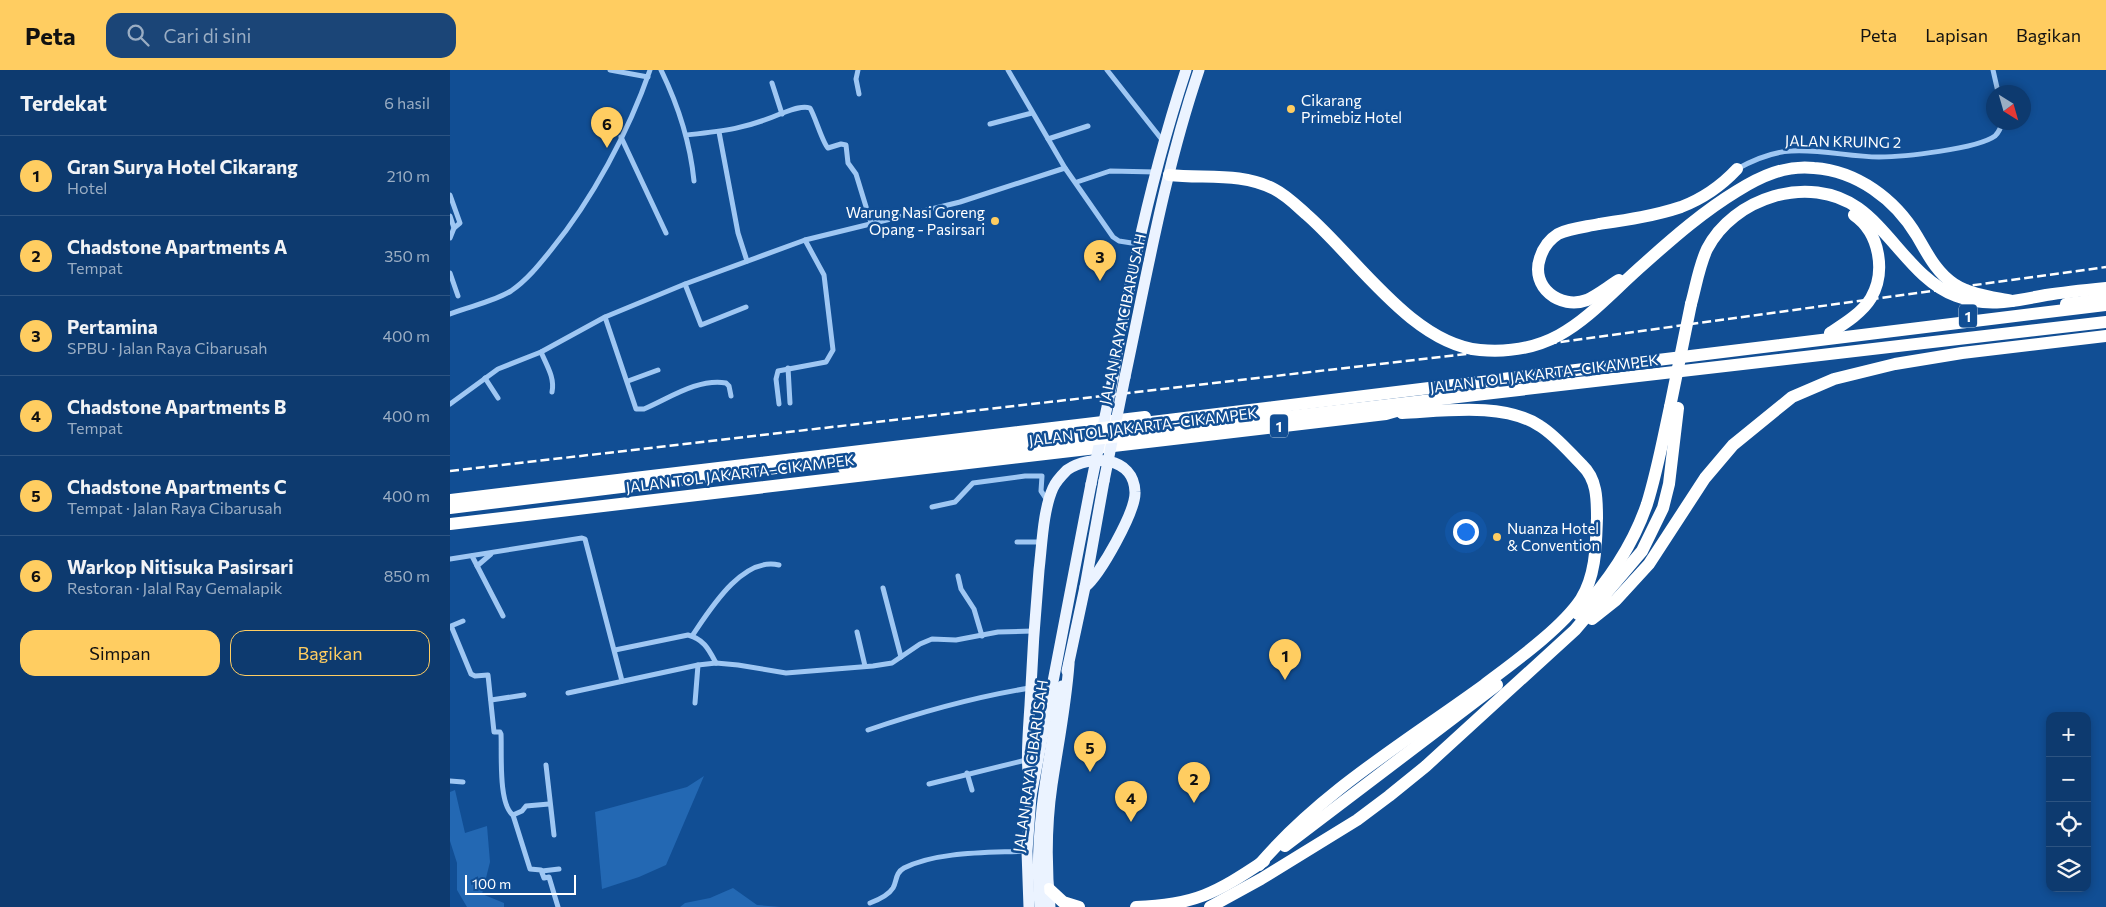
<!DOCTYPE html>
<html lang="id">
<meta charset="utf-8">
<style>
:root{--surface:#0d3a6f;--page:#1b4577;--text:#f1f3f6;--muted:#9aadc3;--line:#2d5482;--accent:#ffcd61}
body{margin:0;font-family:Commissioner,sans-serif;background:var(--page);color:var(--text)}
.controls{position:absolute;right:15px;bottom:15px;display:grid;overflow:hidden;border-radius:10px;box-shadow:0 2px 8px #0003}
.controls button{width:45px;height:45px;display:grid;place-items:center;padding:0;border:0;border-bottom:1px solid var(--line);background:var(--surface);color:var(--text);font:25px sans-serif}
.compass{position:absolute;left:1536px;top:15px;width:45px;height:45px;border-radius:50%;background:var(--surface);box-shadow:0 2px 8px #0003;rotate:143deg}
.scale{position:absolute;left:15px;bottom:12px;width:111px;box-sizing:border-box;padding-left:5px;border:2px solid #fff;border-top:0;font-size:14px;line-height:18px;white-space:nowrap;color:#fff;-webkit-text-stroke:4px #114e94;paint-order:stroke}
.you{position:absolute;left:1015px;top:461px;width:18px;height:18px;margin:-12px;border:4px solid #fff;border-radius:50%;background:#1a73e8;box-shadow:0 0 0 8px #1a73e833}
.badge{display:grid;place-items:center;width:32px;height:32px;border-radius:50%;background:var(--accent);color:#111;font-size:16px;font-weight:700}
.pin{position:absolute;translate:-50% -41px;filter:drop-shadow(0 1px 2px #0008)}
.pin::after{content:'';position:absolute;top:26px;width:18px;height:15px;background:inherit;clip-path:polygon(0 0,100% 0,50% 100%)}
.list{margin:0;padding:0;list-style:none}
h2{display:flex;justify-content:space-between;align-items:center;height:65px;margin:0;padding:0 20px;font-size:21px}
h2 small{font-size:16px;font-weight:400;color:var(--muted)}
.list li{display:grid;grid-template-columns:32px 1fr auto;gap:15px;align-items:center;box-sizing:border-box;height:80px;padding:0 20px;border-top:1px solid var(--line)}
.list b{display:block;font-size:19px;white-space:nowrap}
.list p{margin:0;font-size:16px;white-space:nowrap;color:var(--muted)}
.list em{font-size:16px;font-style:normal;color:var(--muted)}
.actions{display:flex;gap:10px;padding:15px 20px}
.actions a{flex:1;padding:11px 0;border:1px solid var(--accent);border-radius:15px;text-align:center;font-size:18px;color:var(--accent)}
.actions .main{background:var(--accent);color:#111}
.icon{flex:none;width:28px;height:28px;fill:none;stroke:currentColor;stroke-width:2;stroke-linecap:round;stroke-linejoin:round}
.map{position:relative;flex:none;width:1656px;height:837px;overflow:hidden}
header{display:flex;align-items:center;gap:30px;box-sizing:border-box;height:70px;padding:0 25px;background:var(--accent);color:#111}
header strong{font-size:24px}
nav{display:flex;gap:28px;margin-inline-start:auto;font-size:18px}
.search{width:350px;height:45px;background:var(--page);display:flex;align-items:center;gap:12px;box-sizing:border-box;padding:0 18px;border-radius:15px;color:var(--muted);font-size:19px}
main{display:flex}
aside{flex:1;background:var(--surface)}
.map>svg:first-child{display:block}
.green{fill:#2368b3}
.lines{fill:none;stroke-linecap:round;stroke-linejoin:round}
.street{stroke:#9fc7f3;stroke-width:5}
.primary{stroke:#ebf3ff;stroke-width:11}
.highway{stroke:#fff;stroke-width:12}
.rail{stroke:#fff;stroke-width:2.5;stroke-dasharray:9 4;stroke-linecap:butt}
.primary-bridge{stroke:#ebf3ff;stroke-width:11}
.highway-bridge{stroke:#fff;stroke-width:12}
.poi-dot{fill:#ffcd61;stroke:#114e94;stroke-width:2}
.labels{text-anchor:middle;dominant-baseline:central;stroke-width:5;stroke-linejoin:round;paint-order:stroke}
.shield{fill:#114e94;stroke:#b8cadf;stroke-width:1}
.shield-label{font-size:14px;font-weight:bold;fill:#fff}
.poi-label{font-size:15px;fill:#fff;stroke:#114e94;text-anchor:start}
.street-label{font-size:15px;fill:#fff;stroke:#114e94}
</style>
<header>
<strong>Peta</strong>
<div class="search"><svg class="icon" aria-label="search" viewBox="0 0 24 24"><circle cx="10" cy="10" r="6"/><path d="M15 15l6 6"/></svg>Cari di sini</div>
<nav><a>Peta</a><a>Lapisan</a><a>Bagikan</a></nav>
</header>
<main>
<aside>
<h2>Terdekat<small>6 hasil</small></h2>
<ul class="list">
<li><span class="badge">1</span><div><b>Gran Surya Hotel Cikarang</b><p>Hotel</p></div><em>210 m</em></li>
<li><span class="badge">2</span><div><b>Chadstone Apartments A</b><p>Tempat</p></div><em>350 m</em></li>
<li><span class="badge">3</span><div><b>Pertamina</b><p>SPBU · Jalan Raya Cibarusah</p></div><em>400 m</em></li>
<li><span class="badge">4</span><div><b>Chadstone Apartments B</b><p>Tempat</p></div><em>400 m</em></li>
<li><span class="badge">5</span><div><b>Chadstone Apartments C</b><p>Tempat · Jalan Raya Cibarusah</p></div><em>400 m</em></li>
<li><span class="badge">6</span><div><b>Warkop Nitisuka Pasirsari</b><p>Restoran · Jalal Ray Gemalapik</p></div><em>850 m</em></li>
</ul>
<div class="actions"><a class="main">Simpan</a><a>Bagikan</a></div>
</aside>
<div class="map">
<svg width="1656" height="837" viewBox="0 0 1656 837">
<rect width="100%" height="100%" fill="#114e94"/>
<g class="green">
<polygon points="254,706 216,795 189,807 152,819 145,742 237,717"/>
<polygon points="5,720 15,763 37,756 40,792 32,824 54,833 54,837 17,837 7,820 7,793 0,771 0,722"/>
<polygon points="283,818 307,835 331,837 230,837 235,833 260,828"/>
</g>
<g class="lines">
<g class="street">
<polyline points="160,0 198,7"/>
<path d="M211 0C228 35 240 71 244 111"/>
<polyline points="408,0 406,9 409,24"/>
<polyline points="558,0 615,98 663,167 669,171 688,174"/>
<polyline points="657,0 713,71"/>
<polyline points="1543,0 1548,22"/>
<polyline points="322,13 332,44"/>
<polyline points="540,54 582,43"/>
<polyline points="269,62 288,163 297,191"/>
<path d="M236 65C273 61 295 59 330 44 339 41 351 35 360 38 365 46 373 74 378 78L391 74 396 75 398 93 406 104 421 153"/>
<polyline points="171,67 216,163"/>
<polyline points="598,69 638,56"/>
<path d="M1287 99C1305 89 1322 82 1341 81 1371 79 1400 87 1429 87 1453 87 1527 79 1545 66 1549 62 1551 58 1552 52"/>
<polyline points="627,112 660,101 706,102"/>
<polyline points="0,125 10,153 4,158"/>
<polyline points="0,146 4,158 0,168"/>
<polyline points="0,203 8,226"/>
<polyline points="235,214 251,255 296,237"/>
<path d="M0 244C20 236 43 232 61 221 77 210 89 195 101 180 142 130 179 61 200 0"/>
<path d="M155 247 186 339H194C218 329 248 308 276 313L279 316 281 326"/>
<path d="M91 282C97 296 105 308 102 322"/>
<polyline points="338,298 340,333"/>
<polyline points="35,308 48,328"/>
<polyline points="178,311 208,300"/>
<polyline points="0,334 48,299 91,282 155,247 235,214 355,170 510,132 615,98"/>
<polyline points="329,334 326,309 328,301 376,292 383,280 374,205 355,170"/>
<polyline points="482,437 505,432 523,413 575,406 592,406 591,421 597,430"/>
<polyline points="567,472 592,472"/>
<polyline points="22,486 53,546"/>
<polyline points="0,489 132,468 135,469 172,611"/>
<polyline points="27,496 41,484"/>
<polyline points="508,506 511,519 524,539 532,566"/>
<polyline points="433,518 451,587"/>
<polyline points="1,556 13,551"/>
<path d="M0 557 2 558 21 604 25 606 38 605 44 662H50L51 664C52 682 48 734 63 745L80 799 91 800 94 808 99 807 108 837"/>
<polyline points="407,562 415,596"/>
<path d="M242 566C259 541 292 486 329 495"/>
<path d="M165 580 238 565C254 569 259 580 266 593"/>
<polyline points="118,623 248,595 266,593 288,595 336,603 423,596 442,593 470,574 482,569 506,570 548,562 583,561"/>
<polyline points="41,630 74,625"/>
<polyline points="245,633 248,595"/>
<path d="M418 660C471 642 524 627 580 618"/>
<polyline points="96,695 104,765"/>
<polyline points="517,703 522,720"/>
<polyline points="0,711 13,712"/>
<polyline points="479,714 576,690"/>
<polyline points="63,745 72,741 76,736 99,734"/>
<polyline points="92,801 109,799"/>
<path d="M420 833C428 830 438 826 443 818 447 811 445 803 454 798 488 781 539 783 577 781"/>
</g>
<g class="primary">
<path d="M675 307C697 204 715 100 749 0"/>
<path d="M663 308C680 204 703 100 736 0"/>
<polyline points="617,601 635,517 654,411"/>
<path d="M581 726C575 696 578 666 580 635 582 590 585 545 589 500 592 475 593 440 603 418 606 411 612 405 617 400 640 384 684 386 685 422 686 441 650 505 635 517"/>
<polyline points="579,837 577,781 581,726 641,414"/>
<path d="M600 837C596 796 596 756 602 715 608 675 616 635 619 594"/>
</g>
<g class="highway">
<path d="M719 105C754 109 791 102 824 119 836 125 846 135 856 144 905 186 962 274 1030 280 1111 287 1141 240 1195 193 1224 167 1254 141 1287 121 1311 106 1335 95 1364 98 1407 101 1445 129 1467 166 1477 183 1486 202 1504 214 1521 225 1543 227 1562 231"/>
<path d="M1169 210C1159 216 1148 225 1137 230 1110 240 1080 217 1090 188 1093 178 1100 169 1108 164 1120 158 1135 157 1149 154 1176 150 1204 146 1231 137 1252 129 1272 115 1287 99"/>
<path d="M1241 234C1246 216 1249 196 1257 179 1283 128 1359 103 1408 138 1443 163 1464 210 1506 226 1538 238 1564 231 1596 225 1616 222 1636 220 1656 218"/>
<polyline points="1616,234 1656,229"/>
<path d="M1380 263C1394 254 1412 243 1421 228 1436 202 1430 163 1404 145"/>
<polyline points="0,430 695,347"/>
<polyline points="0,454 936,344 964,336"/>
<path d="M1128 544C1157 513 1183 475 1197 434 1207 402 1213 369 1220 337"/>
<polyline points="1142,549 1166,530 1199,494 1255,408 1283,375 1342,327 1384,309 1445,294 1512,283 1656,266"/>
<polyline points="835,776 1047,615"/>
<path d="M809 795C872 721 957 671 1034 615 1063 593 1112 558 1131 529 1146 505 1146 475 1147 448 1147 429 1147 409 1132 395 1119 382 1106 366 1090 356 1054 332 994 341 952 343"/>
<polyline points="599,819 613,832 629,837"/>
<path d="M686 837C745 835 766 823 814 791"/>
<polyline points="760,837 811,809 907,750 939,726 976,696 1125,560 1192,481 1213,438 1219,414 1228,338"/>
</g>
<polyline class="rail" points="0,401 1060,279 1656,197"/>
<g class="primary-bridge">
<polyline points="654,411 675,307"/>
<polyline points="641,414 663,308"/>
<path d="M590 837C583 763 599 689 612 616"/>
</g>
<g class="highway-bridge">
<polyline points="1220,337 1241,234"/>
<polyline points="394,398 1656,252"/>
<polyline points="0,438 1656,235"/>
</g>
</g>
<g class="poi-dot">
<circle cx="841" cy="39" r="5"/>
<circle cx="545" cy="151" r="5"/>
<circle cx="1047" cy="467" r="5"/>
</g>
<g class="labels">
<g class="shield">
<rect x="1509" y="234.5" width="18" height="23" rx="4"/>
<rect x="820" y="344.5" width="18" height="23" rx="4"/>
</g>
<g class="shield-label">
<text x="1518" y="246">1</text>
<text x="829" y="356">1</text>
</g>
<g class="poi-label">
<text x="851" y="30">Cikarang<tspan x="851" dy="17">Primebiz Hotel</tspan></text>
<text x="535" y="142" text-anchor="end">Warung Nasi Goreng<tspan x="535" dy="17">Opang - Pasirsari</tspan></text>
<text x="1057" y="458">Nuanza Hotel<tspan x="1057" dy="17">&amp; Convention</tspan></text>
</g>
<g class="street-label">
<text transform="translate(1393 71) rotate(1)">JALAN KRUING 2</text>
<text transform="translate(672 249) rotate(-78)">JALAN RAYA CIBARUSAH</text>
<text transform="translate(1094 303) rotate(-7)">JALAN TOL JAKARTA–CIKAMPEK</text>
<text transform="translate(693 356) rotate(-7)">JALAN TOL JAKARTA–CIKAMPEK</text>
<text transform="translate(290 403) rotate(-7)">JALAN TOL JAKARTA–CIKAMPEK</text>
<text transform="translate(580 696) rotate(-82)">JALAN RAYA CIBARUSAH</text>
</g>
</g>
</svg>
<div class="controls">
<button>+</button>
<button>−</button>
<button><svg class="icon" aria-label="locate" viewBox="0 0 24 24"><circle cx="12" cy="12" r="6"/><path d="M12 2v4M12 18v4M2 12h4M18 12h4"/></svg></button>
<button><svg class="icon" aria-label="layers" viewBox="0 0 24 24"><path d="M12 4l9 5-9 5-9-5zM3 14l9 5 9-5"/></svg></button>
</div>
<svg class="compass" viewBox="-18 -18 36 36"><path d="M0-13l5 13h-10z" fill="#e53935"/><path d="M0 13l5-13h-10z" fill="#9aadc3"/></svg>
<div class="scale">100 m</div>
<div class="you"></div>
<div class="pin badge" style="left:835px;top:610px">1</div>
<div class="pin badge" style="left:744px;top:733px">2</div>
<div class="pin badge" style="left:650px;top:211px">3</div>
<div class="pin badge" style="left:681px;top:752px">4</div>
<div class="pin badge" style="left:640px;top:702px">5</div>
<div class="pin badge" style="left:157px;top:78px">6</div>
</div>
</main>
